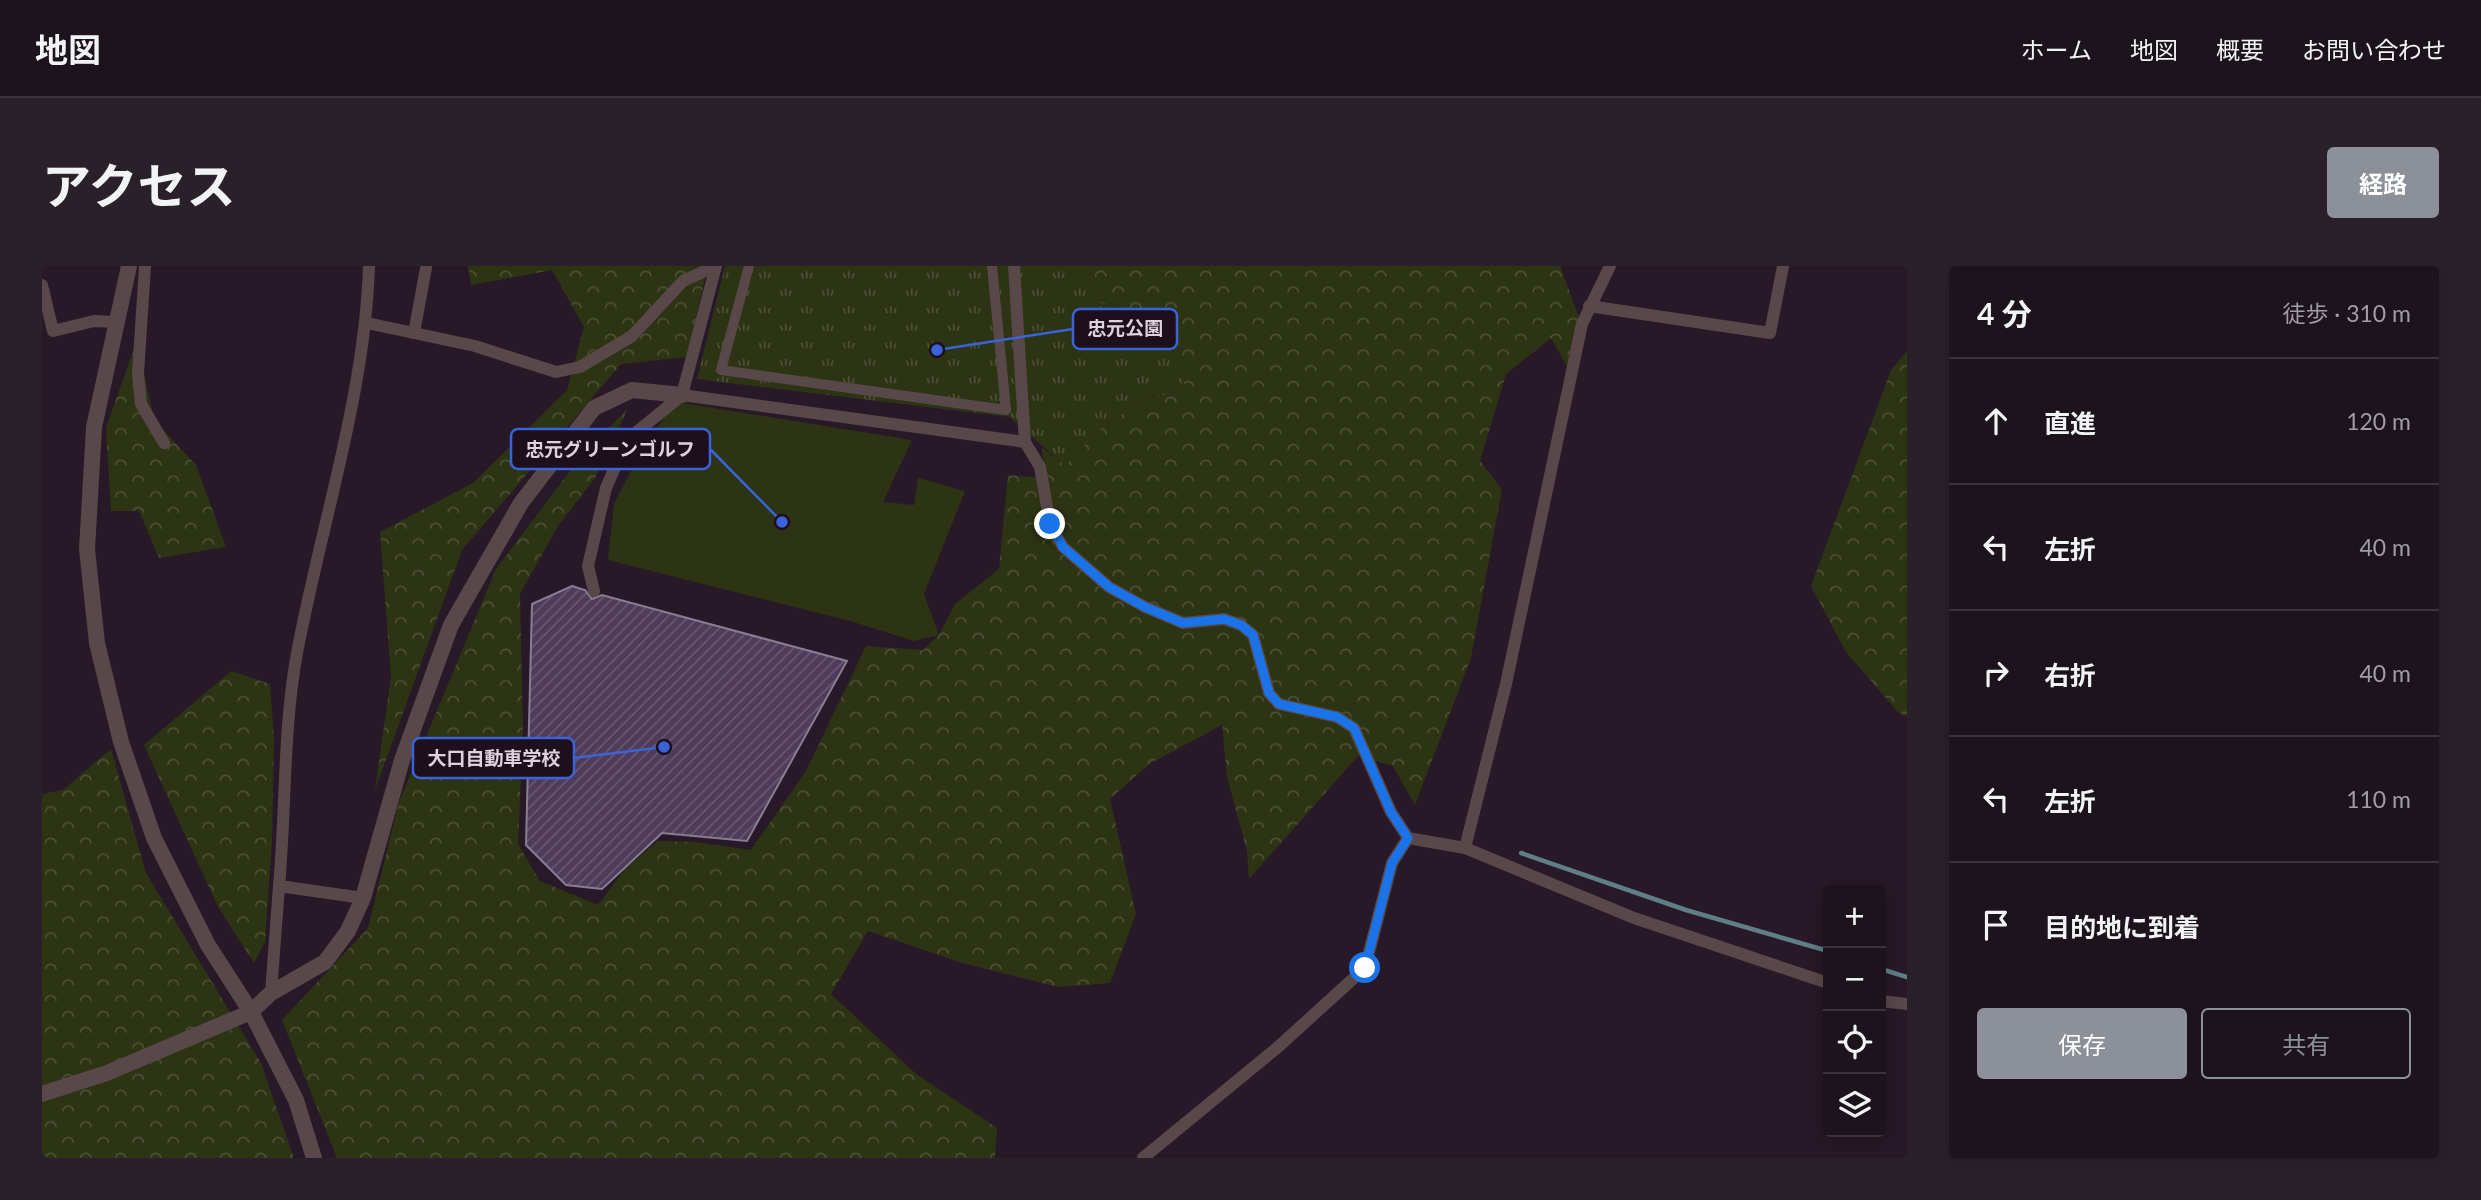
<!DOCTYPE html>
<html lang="ja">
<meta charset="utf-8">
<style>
:root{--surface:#1d131d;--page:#2a202a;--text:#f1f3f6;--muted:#a09ea4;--line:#3b323b;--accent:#8c9099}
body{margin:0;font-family:Lato,"Noto Sans JP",sans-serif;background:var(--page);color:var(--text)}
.controls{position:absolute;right:21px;bottom:21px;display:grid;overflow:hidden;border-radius:7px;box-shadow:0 4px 18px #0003}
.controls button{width:63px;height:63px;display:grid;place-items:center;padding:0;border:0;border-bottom:2px solid var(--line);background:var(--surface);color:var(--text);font:35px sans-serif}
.stop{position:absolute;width:21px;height:21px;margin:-16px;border:5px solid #1a73e8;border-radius:50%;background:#fff}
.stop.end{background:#1a73e8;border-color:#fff;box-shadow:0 2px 7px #0008}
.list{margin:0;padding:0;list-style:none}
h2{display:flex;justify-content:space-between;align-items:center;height:91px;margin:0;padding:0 28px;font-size:30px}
h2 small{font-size:23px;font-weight:400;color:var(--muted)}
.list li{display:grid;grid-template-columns:46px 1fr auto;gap:21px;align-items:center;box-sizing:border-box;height:126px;padding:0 28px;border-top:2px solid var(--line)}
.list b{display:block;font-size:26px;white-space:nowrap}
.list em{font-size:23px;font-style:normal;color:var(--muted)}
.actions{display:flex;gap:14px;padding:21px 28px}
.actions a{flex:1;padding:16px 0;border:2px solid var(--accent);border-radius:7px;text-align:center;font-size:24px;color:var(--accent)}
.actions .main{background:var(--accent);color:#fff}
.icon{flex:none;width:38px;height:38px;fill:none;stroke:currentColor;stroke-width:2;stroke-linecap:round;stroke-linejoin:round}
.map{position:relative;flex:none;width:1865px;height:892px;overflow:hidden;border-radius:7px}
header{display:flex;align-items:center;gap:42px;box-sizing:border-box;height:98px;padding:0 35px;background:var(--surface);border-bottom:2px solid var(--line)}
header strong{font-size:33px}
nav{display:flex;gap:38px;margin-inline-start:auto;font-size:24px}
.intro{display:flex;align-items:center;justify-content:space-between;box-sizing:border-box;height:168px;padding:0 42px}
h1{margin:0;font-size:49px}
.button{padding:18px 32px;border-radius:7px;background:var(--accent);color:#fff;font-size:24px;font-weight:700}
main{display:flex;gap:42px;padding:0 42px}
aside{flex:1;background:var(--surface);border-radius:7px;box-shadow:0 4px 18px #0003}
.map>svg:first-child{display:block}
.grass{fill:#2d3414}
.forest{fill:url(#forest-crowns)}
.park{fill:url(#park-tufts)}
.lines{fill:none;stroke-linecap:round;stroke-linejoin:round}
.stream{stroke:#5f7e86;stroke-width:4.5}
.building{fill:url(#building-hatch);stroke:#897d92;stroke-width:2}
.pedestrian{stroke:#59484a;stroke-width:10}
.minor{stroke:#59484a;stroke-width:12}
.tertiary{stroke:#59484a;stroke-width:16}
.route{stroke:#1a73e8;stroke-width:9}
.leader{fill:none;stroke:#3a62d9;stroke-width:2.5}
.callout-dot{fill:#3a62d9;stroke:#1e0f1d;stroke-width:2.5}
.callout{fill:#1e0f1d;stroke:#3a62d9;stroke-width:2.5}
.callout-label{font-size:19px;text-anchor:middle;font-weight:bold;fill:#ddd3dd}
</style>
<header>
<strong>地図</strong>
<nav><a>ホーム</a><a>地図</a><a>概要</a><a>お問い合わせ</a></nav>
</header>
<div class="intro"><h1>アクセス</h1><a class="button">経路</a></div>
<main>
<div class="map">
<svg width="1865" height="892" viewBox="0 0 1865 892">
<defs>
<pattern id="forest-crowns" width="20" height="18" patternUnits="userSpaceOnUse" patternTransform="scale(1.75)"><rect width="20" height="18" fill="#2d3414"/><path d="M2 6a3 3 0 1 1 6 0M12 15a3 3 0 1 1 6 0" fill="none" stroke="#4b5036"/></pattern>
<pattern id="park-tufts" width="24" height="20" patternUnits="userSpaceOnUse" patternTransform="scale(1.75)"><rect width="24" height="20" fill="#2d3414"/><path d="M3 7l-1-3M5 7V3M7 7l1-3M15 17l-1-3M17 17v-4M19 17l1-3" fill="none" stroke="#4b5036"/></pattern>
<pattern id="building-hatch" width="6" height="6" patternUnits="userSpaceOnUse" patternTransform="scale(1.75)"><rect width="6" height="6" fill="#4e3c5a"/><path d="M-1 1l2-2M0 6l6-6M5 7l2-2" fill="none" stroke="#675771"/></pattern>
</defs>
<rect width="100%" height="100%" fill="#271927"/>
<polygon class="grass" points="634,136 870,174 841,236 872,239 876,212 923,225 882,328 897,369 872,375 808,355 566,294 572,238 604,176"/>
<g class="forest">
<polygon points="426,0 666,0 645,91 579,98 420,284 333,524 349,411 338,266 431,217 525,124 542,61 510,4 429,19"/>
<polygon points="1050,0 1518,0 1538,54 1527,104 1509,72 1464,108 1438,195 1460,223 1429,392 1373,539 1351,500 1316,490 1207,613 1205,585 1185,511 1180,459 1107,498 1068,533 1094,648 1068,717 1016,721 920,697 826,665 789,728 874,808 955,862 953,892 295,892 240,754 326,662 357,536 454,303 537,193 586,142 553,212 516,260 478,328 481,463 476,578 498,615 556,639 583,603 616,575 654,576 709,584 764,505 824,380 881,384 897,369 913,338 957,303 966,209 1002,212 1000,182 1023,199 1062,159 1104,133 1144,124 1113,55 1056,36"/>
<polygon points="95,74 112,154 154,199 184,281 117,292 97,245 69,245 64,162"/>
<polygon points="1865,85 1865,451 1856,446 1804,386 1769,320 1849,104"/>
<polygon points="189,405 228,418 232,474 230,576 223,676 212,697 176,641 102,479"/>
<polygon points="69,483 104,607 219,797 252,892 0,892 0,528 21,524"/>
</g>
<polygon class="park" points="683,0 1050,0 1056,36 1113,55 1145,124 1104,133 1062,159 1023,200 968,151 655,113"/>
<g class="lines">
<g class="stream">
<polyline points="1479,587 1644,644 1786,685"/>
<polyline points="1839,703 1865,711"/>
</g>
</g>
<polygon class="building" points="530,320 543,324 550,333 560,329 805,395 705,575 620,567 560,623 524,619 484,579 490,338"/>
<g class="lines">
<polyline class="pedestrian" points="707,0 679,104 964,144 950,0"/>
<g class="minor">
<polyline points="103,0 96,108 99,138 122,177"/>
<polyline points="972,0 983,176 998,201 1008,258 1021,281 1067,321 1103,341 1141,357 1182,353 1199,359 1211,369 1227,427 1237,438 1295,451 1312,462 1349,546 1366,572 1423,582 1592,652 1786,717"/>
<polyline points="0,19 11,65 52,55 74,56"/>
<polyline points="1547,40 1728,67 1741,0"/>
<polyline points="325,57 433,80 514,106 538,101 590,70 641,15 674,0"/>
<polyline points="372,67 384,2"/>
<polyline points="640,129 983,176"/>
<polyline points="552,325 546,300 564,222 585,174 640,129 674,0"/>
<polyline points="1423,582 1464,418 1540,58 1568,0"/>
<path d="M321 632 237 620C244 543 241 463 255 387 279 259 323 129 327 0"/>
<polyline points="229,727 237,620"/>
<polyline points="1839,735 1865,738"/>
<polyline points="1101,892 1236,781 1323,702 1350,597 1366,572"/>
</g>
<g class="tertiary">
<polyline points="87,0 52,161 45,283 55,377 79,476 112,572 166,679 209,746 254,834 272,892"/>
<polyline points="0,828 65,807 209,746 229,727 283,696 306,665 321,632 360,494 409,359 479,237 552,142 590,124 640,129"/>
</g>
</g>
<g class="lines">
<polyline class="route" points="1008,258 1021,281 1067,321 1103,341 1141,357 1182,353 1199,359 1211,369 1227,427 1237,438 1295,451 1312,462 1349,546 1366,572 1350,597 1323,702"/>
</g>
<path class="leader" d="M895 84L1031 63M740 256L668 183M622 481L532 492"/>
<g class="callout-dot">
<circle cx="895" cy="84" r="7"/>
<circle cx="740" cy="256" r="7"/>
<circle cx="622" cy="481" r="7"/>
</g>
<g class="callout">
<rect x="1031" y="43" width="104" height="40" rx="7"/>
<rect x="469" y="163" width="199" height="40" rx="7"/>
<rect x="371" y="472" width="161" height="40" rx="7"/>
</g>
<g class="callout-label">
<text x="1083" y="69">忠元公園</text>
<text x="568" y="190">忠元グリーンゴルフ</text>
<text x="452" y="499">大口自動車学校</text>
</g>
</svg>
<div class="controls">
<button>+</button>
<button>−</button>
<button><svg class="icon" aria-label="locate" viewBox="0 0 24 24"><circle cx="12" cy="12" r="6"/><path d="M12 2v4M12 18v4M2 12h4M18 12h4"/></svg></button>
<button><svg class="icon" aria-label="layers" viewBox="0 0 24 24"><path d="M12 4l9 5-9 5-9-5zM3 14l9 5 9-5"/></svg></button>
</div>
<div class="stop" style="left:1323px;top:702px"></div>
<div class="stop end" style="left:1008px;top:258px"></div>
</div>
<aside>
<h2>4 分<small>徒歩 · 310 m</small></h2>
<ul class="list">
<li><svg class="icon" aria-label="ahead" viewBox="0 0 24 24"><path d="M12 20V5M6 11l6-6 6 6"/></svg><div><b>直進</b></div><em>120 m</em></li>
<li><svg class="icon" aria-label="left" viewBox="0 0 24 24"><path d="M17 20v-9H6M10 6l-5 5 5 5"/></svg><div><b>左折</b></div><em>40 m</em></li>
<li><svg class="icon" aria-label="right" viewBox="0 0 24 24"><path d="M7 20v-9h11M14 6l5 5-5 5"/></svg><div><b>右折</b></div><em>40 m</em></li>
<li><svg class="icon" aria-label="left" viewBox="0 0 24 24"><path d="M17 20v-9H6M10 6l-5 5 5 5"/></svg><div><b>左折</b></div><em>110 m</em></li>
<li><svg class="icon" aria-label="arrive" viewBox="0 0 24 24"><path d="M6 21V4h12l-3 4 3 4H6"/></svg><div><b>目的地に到着</b></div></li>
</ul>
<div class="actions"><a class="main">保存</a><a>共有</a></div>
</aside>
</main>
